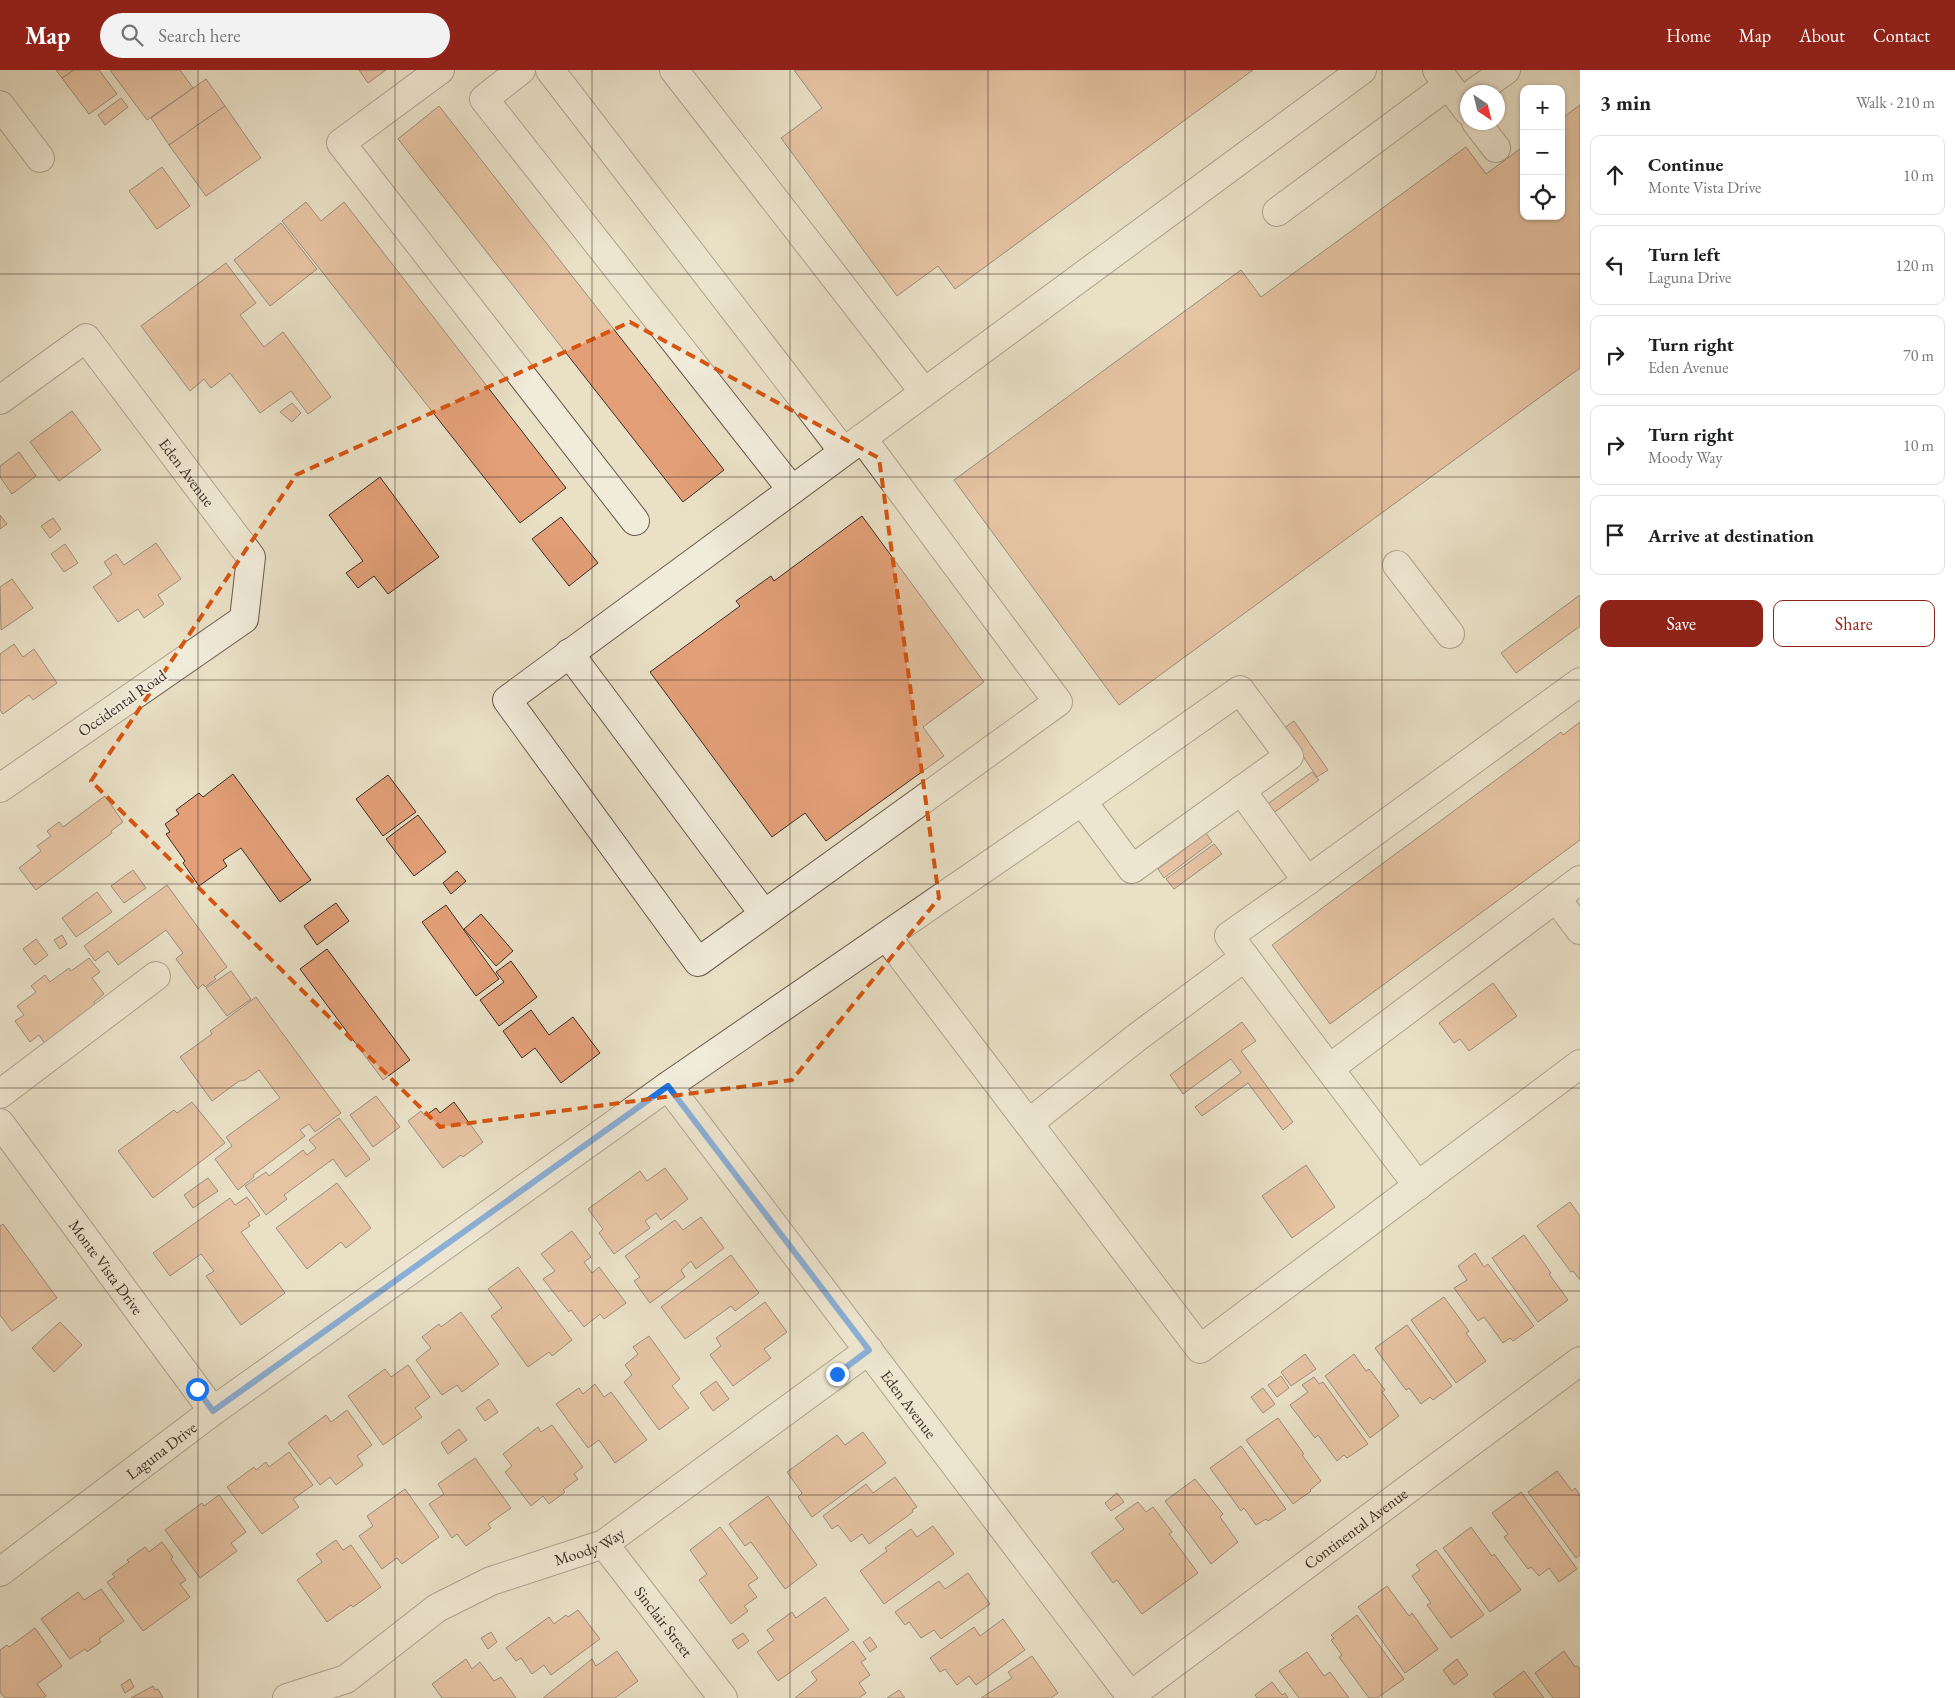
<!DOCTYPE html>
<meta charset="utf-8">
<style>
:root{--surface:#fff;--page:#f2f2f2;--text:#202124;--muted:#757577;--line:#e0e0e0;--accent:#8f2418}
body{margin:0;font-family:"EB Garamond",serif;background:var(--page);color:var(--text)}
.controls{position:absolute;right:15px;top:15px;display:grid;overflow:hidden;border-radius:10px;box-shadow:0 1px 4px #0004}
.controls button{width:45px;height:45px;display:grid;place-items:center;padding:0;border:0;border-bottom:1px solid var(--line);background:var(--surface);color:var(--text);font:25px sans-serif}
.compass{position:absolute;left:1460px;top:15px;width:45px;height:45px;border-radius:50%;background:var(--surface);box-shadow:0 1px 4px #0004;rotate:145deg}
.stop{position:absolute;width:15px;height:15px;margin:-11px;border:4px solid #1a73e8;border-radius:50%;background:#fff}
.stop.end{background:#1a73e8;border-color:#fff;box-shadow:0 1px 5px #0008}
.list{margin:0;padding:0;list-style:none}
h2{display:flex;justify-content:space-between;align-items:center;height:65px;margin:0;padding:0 20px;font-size:21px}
h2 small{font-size:16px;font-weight:400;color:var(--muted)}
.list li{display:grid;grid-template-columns:32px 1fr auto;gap:15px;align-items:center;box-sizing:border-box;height:80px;margin:0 10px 10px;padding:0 10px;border:1px solid var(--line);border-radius:10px}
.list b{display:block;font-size:19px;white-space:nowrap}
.list p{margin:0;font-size:16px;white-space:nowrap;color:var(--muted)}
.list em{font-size:16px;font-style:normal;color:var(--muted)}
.actions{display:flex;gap:10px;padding:15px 20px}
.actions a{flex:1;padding:11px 0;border:1px solid var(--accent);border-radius:10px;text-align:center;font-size:18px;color:var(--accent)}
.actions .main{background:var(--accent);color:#fff}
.icon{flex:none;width:28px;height:28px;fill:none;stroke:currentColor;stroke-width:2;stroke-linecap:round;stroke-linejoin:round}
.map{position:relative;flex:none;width:1580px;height:1628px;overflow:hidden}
header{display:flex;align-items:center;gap:30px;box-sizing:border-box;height:70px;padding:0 25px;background:var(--accent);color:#fff}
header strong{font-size:24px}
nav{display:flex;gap:28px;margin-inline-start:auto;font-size:18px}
.search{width:350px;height:45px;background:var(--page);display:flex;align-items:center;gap:12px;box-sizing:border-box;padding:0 18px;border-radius:28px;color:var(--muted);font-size:19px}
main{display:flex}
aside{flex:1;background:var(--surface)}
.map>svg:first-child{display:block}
.building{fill:#e29f78;stroke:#3e2d26}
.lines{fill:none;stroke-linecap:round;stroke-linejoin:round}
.minor-casing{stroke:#695a4e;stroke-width:30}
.minor{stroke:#f1ebda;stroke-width:28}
.route{stroke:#1a73e8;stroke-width:6}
.marked{fill:none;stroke:#d7550f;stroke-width:4;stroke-dasharray:10 6;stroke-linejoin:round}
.grid{fill:none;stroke:#3e2d26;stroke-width:1;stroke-opacity:0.55}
.labels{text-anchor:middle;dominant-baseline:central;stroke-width:4;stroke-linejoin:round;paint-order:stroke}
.street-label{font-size:16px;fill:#3e2d26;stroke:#f1ebda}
</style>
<header>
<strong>Map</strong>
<div class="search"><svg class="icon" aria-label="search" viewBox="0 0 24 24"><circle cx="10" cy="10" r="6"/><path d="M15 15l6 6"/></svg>Search here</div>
<nav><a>Home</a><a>Map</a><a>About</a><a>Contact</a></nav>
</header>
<main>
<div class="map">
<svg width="1580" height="1628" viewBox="0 0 1580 1628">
<rect width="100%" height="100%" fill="#e9e0c6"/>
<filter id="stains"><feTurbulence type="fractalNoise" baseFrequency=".004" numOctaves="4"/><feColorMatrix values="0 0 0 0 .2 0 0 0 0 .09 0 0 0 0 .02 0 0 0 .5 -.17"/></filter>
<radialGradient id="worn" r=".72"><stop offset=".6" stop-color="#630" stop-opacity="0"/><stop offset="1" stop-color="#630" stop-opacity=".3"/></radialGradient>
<g class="building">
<polygon points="56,0 74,0 62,8"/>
<polygon points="74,0 99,0 117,24 89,44 62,8"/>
<polygon points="110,0 180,0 193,18 147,50"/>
<polygon points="359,0 386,0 368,13"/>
<polygon points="794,0 1253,0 955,219 938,196 897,226 781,68 822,38"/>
<polygon points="206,9 225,36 169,75 151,48"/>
<polygon points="121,28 128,37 105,55 98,45"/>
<polygon points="1580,35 1580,298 1119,635 954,410 1241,200 1261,227 1466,77 1486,104 1524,76 1524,146 1561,146 1561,49"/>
<polygon points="225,36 261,88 206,126 169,75"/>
<polygon points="439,36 724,400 683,432 398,69"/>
<polygon points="162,97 190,136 157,159 129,121"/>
<polygon points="306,132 321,151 344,132 566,418 520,453 282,151"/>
<polygon points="281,153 317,199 270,236 234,190"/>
<polygon points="226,193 256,233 240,245 264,277 283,262 331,327 308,344 291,321 260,343 230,303 211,318 204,309 190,321 141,256"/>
<polygon points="292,333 301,343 292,352 280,342"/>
<polygon points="72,341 101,380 59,411 30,372"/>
<polygon points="19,382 36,406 12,424 0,407 0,396"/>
<polygon points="380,407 439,487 388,524 374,506 358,518 346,503 363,491 329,445"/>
<polygon points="0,445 7,454 0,459"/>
<polygon points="862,446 984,612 923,657 944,686 826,771 805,743 772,767 650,602 740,536 736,531 771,506 774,511"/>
<polygon points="561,447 598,493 569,516 532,469"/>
<polygon points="53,448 61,459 50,468 41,456"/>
<polygon points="156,473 181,509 158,525 164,534 144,548 138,539 118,552 93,517 112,504 104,492 116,484 124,495"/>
<polygon points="65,474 78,493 64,502 51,484"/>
<polygon points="12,509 33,538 1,560 0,517"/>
<polygon points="1580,525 1580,556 1516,603 1501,583"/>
<polygon points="14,574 23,587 34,579 57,613 33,630 29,625 3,644 0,640 0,584"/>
<polygon points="1294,651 1328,700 1317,707 1284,658"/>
<polygon points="1580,652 1580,770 1330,954 1272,875 1561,662 1563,665"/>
<polygon points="1312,702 1319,710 1272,744 1266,735"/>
<polygon points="233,704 311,810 280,832 241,778 223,790 227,796 199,816 183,793 185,791 166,764 170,762 165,754 179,744 176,740 199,723 203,727"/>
<polygon points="388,705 416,742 383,766 356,729"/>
<polygon points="105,726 123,752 111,761 112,763 36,820 19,798 41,781 37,776 51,766 47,761 59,752 63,757"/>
<polygon points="418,745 446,782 414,806 386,769"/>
<polygon points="1206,763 1212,772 1164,808 1158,799"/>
<polygon points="1214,774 1222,784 1174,819 1166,809"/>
<polygon points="133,800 146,818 124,833 111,816"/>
<polygon points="457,801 466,811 451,824 443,813"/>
<polygon points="167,815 227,897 214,907 216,909 205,917 203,914 198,919 176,889 183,883 166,860 118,895 108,881 95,891 84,876"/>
<polygon points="97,822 112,842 76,867 62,848"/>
<polygon points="336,833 349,851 317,875 304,856"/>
<polygon points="446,835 499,909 476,926 422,852"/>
<polygon points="481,844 513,881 496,896 464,859"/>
<polygon points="62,865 67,874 60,879 54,870"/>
<polygon points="36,869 48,885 35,895 23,879"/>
<polygon points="327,879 410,990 383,1010 300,899"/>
<polygon points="89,888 100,902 92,908 104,924 94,932 96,936 45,974 39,965 30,972 15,951 24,945 17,936 36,922 31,916 45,905 50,912 69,898 71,901"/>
<polygon points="511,891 537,927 499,956 480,930 504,912 496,902"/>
<polygon points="231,901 251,929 227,946 206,918"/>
<polygon points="1493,913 1517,946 1469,981 1460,969 1454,973 1439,953"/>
<polygon points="256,927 341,1043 315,1062 309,1054 300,1060 305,1066 253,1105 254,1107 238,1120 215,1089 232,1076 226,1067 280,1028 259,1000 245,1010 239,1011 212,1031 180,987 212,964 210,961"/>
<polygon points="531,940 549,965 573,947 600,983 561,1013 535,978 522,988 503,961"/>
<polygon points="1242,952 1256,971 1241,981 1293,1052 1283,1060 1248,1013 1202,1046 1195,1037 1241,1003 1231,989 1183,1024 1170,1005"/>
<polygon points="376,1026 400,1057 373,1077 350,1045"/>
<polygon points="192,1032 225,1073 153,1128 118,1081 174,1040 177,1043"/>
<polygon points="454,1032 483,1072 463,1087 461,1085 443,1098 408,1051 421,1041 425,1046 436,1038 440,1043"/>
<polygon points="339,1048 370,1089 346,1107 333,1089 284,1125 287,1129 266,1145 245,1116 266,1102 269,1106 303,1080 307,1085 316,1078 309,1070"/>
<polygon points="1306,1095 1335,1137 1292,1168 1262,1126"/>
<polygon points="665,1098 688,1129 661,1150 656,1143 645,1151 650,1158 614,1184 599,1163 603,1159 588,1139 640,1101 647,1111"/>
<polygon points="208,1108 218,1121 193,1138 184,1125"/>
<polygon points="337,1113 371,1158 346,1178 341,1172 307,1199 276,1158"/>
<polygon points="247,1127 260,1145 248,1153 250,1156 241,1162 285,1223 241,1255 206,1206 214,1201 201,1184 170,1206 153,1183 230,1128 235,1135"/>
<polygon points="1570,1132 1580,1146 1580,1210 1573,1201 1571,1202 1537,1156"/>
<polygon points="701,1147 724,1178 696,1199 691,1191 681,1200 685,1207 650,1233 634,1211 640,1207 625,1186 675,1150 683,1160"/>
<polygon points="3,1154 57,1228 12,1261 0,1245 0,1156"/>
<polygon points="572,1161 591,1187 584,1192 592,1203 599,1197 626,1233 604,1249 600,1244 584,1257 571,1240 569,1242 543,1209 555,1201 541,1184"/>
<polygon points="1524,1165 1551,1203 1549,1204 1568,1230 1538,1252 1492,1188"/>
<polygon points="1475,1183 1484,1197 1488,1194 1534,1256 1513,1271 1510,1268 1503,1273 1484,1247 1478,1251 1454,1218 1467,1210 1458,1196"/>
<polygon points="731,1185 759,1223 735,1241 731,1236 685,1269 661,1237"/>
<polygon points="518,1197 572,1270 552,1286 549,1282 528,1297 491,1246 502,1238 488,1219"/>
<polygon points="1444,1227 1469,1261 1466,1263 1486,1291 1456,1313 1411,1250"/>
<polygon points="765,1232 787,1262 764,1279 771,1288 733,1316 710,1285 721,1276 716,1268"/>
<polygon points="461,1242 499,1294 462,1322 457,1315 442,1325 416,1290 431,1278 422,1267 439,1254 441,1257"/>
<polygon points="60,1252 82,1275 54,1302 32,1278"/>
<polygon points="1407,1255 1452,1316 1433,1330 1430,1327 1421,1334 1409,1318 1406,1320 1375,1278"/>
<polygon points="649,1266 680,1309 672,1316 689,1338 659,1360 624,1312 632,1305 625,1295 638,1284 633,1277"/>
<polygon points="1305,1284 1316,1299 1291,1316 1281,1302"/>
<polygon points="1354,1284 1366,1301 1369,1299 1385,1320 1382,1322 1399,1346 1370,1368 1325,1306"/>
<polygon points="408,1295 430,1327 415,1338 422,1347 383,1375 348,1326 385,1299 391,1307"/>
<polygon points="1281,1306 1289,1318 1277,1327 1268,1315"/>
<polygon points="1314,1307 1319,1314 1323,1312 1368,1374 1347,1388 1344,1385 1337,1391 1318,1365 1315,1368 1290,1335 1308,1322 1302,1315"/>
<polygon points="716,1311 729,1329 713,1341 700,1323"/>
<polygon points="595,1314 604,1327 611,1322 647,1370 615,1393 599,1370 588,1378 556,1334 579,1318 583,1324"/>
<polygon points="1263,1318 1275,1334 1263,1343 1251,1327"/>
<polygon points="489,1329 498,1342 485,1351 476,1338"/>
<polygon points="347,1340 372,1375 357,1386 363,1395 336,1415 330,1407 320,1415 288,1373 326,1345 331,1352"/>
<polygon points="1278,1348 1304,1384 1302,1385 1321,1411 1310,1420 1311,1421 1293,1434 1246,1370"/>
<polygon points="552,1355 583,1397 574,1404 578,1409 563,1420 565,1422 549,1434 543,1426 531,1436 505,1402 512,1396 503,1384 538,1357 541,1362"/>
<polygon points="459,1359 467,1370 448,1384 441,1373"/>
<polygon points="863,1362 886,1393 812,1447 798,1427 802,1423 787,1402 837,1365 845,1375"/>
<polygon points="1241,1376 1286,1439 1268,1451 1266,1449 1256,1455 1244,1438 1241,1441 1210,1398"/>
<polygon points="289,1382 313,1415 293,1429 299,1437 262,1464 227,1417 254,1397 256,1400 266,1392 269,1397"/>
<polygon points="475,1388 511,1438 488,1454 491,1458 466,1476 457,1464 452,1468 429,1434 444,1424 438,1414"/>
<polygon points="1557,1401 1572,1421 1575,1418 1580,1425 1580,1485 1576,1488 1528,1422"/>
<polygon points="895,1407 917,1437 912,1440 913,1442 869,1474 862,1464 851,1472 838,1455 832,1459 823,1446 866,1414 873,1423"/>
<polygon points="1195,1409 1223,1444 1220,1447 1238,1472 1211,1494 1165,1431"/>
<polygon points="405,1419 439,1467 402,1494 397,1488 382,1499 359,1466 373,1456 367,1446"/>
<polygon points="1521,1422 1577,1499 1559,1512 1549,1498 1539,1506 1531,1497 1528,1499 1504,1467 1508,1464 1492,1443"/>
<polygon points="1117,1423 1124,1432 1111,1441 1105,1433"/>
<polygon points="219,1425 246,1462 231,1473 237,1481 200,1508 165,1460 202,1433 204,1436"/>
<polygon points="768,1426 817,1495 785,1519 751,1472 745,1476 729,1454"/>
<polygon points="1138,1432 1146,1442 1153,1437 1172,1462 1169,1464 1198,1503 1142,1544 1117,1510 1113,1513 1091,1483 1124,1459 1115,1448"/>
<polygon points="933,1456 954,1484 884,1534 860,1501 887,1481 885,1478 911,1459 917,1467"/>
<polygon points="720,1457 758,1508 748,1515 757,1527 744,1536 748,1541 731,1554 699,1510 707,1504 690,1480"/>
<polygon points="1471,1457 1492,1486 1494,1484 1521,1520 1490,1542 1443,1478"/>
<polygon points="336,1470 343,1480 351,1475 381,1517 353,1537 351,1535 327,1552 297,1510 322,1492 316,1484"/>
<polygon points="162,1472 173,1487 171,1489 186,1510 180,1514 190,1527 143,1561 107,1512 115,1507 112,1504 129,1492 127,1490 145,1477 149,1482"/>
<polygon points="1436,1480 1484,1545 1451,1568 1427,1535 1431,1533 1412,1506 1420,1500 1416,1495"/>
<polygon points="968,1503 990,1534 941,1569 934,1560 921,1568 909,1552 905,1555 895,1542 939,1511 945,1519"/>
<polygon points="1387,1516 1409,1546 1412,1543 1438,1579 1405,1603 1358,1537"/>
<polygon points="101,1519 124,1551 99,1569 101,1572 87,1582 85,1579 70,1589 41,1549 78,1522 84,1530"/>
<polygon points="825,1527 849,1560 778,1611 757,1582 774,1570 767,1560 792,1542 796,1548"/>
<polygon points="578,1540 600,1569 551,1605 544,1595 532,1604 521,1588 516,1591 506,1578 549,1547 554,1554 566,1545 568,1547"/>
<polygon points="1357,1545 1404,1609 1377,1628 1369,1628 1339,1587 1342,1585 1331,1570 1334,1568 1331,1565"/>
<polygon points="1003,1549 1025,1580 976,1615 969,1606 957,1615 945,1599 940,1602 930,1588 974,1557 980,1566"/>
<polygon points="35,1558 62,1596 37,1614 46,1626 43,1628 5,1628 0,1622 0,1580 7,1575 9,1577"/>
<polygon points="491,1562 497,1572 488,1579 481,1568"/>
<polygon points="743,1563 749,1571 738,1579 732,1570"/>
<polygon points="870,1567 877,1577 870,1582 863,1572"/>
<polygon points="853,1571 866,1589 861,1592 870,1605 859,1613 866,1623 859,1628 795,1628 817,1610 811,1602"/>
<polygon points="617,1581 638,1611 615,1628 543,1628 592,1589 596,1596"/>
<polygon points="1564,1581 1575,1597 1577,1596 1580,1599 1580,1628 1553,1628 1535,1603"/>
<polygon points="1307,1582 1324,1606 1330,1602 1349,1628 1299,1628 1279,1601"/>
<polygon points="1032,1586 1058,1623 1051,1628 981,1628 1012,1608 1008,1602"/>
<polygon points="466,1589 472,1599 480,1592 494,1611 501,1607 516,1628 442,1628 432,1614"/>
<polygon points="1457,1589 1468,1605 1454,1615 1443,1600"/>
<polygon points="1524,1601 1544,1628 1496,1628 1493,1624"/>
<polygon points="130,1609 134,1617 125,1623 121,1615"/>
<polygon points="1272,1612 1282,1625 1285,1623 1288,1628 1257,1628 1255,1625"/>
<polygon points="153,1616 155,1620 158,1619 163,1628 131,1628"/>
<polygon points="899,1620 905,1628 887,1628"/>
</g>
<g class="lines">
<defs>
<g id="minor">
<polyline points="440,0 341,73 635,451"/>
<polyline points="521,0 484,29 792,420"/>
<polyline points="550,0 843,381"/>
<polyline points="674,0 924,322"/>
<polyline points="1437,0 1468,41"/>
<polyline points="1475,22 1506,0"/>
<polyline points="0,35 40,88"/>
<polyline points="1476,52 1496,78"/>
<polyline points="1277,142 1448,15"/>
<path id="s1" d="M0 330 86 268 251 487 244 549 0 718"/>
<polyline points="862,368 1058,632 698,892 507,630 1362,0"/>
<polyline points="1397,495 1450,564"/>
<polyline points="569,583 764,844"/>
<polyline points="1241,720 1307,811"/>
<polyline points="1556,828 1580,860"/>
<polyline points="886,866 1200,1279 1580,994"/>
<polyline points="1330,998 1580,810"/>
<path id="s2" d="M668 1016 1132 1628"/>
<polyline points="0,1024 156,906"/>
<path id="s3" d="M0 1053 213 1341"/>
<polyline points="1029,1053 1136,968 1245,887"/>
<polyline points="1418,1116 1229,866 1307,811 1580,612"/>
<path id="s4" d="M604 1474 723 1628"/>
<path id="s5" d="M0 1502 213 1341 668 1016 1082 731 1240 620 1289 686 1132 799 1082 731"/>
<path id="s6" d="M1130 1626 1580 1291"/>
<path id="s7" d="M287 1628 346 1609 437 1538 491 1511 604 1474 869 1280"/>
</g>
</defs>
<use href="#minor" class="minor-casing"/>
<use href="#minor" class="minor"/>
</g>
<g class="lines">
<polyline class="route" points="197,1319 213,1341 668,1016 869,1280 837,1304"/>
</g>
<path d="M0 0H1580V1628H0ZM630 252 879 388 939 828 792 1010 440 1057 91 711 296 405Z" fill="#e9e0c6" fill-opacity=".55" fill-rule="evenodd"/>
<path class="marked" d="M630 252 879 388 939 828 792 1010 440 1057 91 711 296 405Z"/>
<path class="grid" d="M198 0V1628M395 0V1628M592 0V1628M790 0V1628M988 0V1628M1185 0V1628M1382 0V1628M0 204H1580M0 407H1580M0 610H1580M0 814H1580M0 1018H1580M0 1221H1580M0 1425H1580"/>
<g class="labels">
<g class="street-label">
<text stroke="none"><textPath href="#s1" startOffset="274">Eden Avenue</textPath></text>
<text transform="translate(122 633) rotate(-35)">Occidental Road</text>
<text stroke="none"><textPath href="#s3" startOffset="179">Monte Vista Drive</textPath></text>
<text stroke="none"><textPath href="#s2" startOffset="399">Eden Avenue</textPath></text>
<text stroke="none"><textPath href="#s5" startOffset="202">Laguna Drive</textPath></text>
<text stroke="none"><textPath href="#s6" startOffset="281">Continental Avenue</textPath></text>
<text stroke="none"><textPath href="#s7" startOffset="342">Moody Way</textPath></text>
<text stroke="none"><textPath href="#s4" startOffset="98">Sinclair Street</textPath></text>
</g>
</g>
<rect width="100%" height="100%" filter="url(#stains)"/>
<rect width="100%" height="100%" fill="url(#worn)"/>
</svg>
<div class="controls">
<button>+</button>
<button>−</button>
<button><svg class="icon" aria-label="locate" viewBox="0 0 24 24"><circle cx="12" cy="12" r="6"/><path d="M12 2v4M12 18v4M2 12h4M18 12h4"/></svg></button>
</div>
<svg class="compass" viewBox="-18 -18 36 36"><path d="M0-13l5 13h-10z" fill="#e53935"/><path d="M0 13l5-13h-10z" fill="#757577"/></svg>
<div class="stop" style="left:197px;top:1319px"></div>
<div class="stop end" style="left:837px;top:1304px"></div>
</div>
<aside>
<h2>3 min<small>Walk · 210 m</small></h2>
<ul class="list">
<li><svg class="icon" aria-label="ahead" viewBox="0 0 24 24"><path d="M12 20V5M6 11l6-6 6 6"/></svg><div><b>Continue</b><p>Monte Vista Drive</p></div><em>10 m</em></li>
<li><svg class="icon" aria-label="left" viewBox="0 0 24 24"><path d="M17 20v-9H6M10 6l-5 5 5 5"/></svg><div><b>Turn left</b><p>Laguna Drive</p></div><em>120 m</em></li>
<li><svg class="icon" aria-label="right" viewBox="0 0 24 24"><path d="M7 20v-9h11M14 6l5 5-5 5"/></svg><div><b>Turn right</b><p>Eden Avenue</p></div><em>70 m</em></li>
<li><svg class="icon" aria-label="right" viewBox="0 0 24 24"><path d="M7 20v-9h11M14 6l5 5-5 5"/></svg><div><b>Turn right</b><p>Moody Way</p></div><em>10 m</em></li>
<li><svg class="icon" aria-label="arrive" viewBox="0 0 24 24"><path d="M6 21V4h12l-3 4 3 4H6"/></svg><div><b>Arrive at destination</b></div></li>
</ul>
<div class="actions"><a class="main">Save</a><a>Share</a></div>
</aside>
</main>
